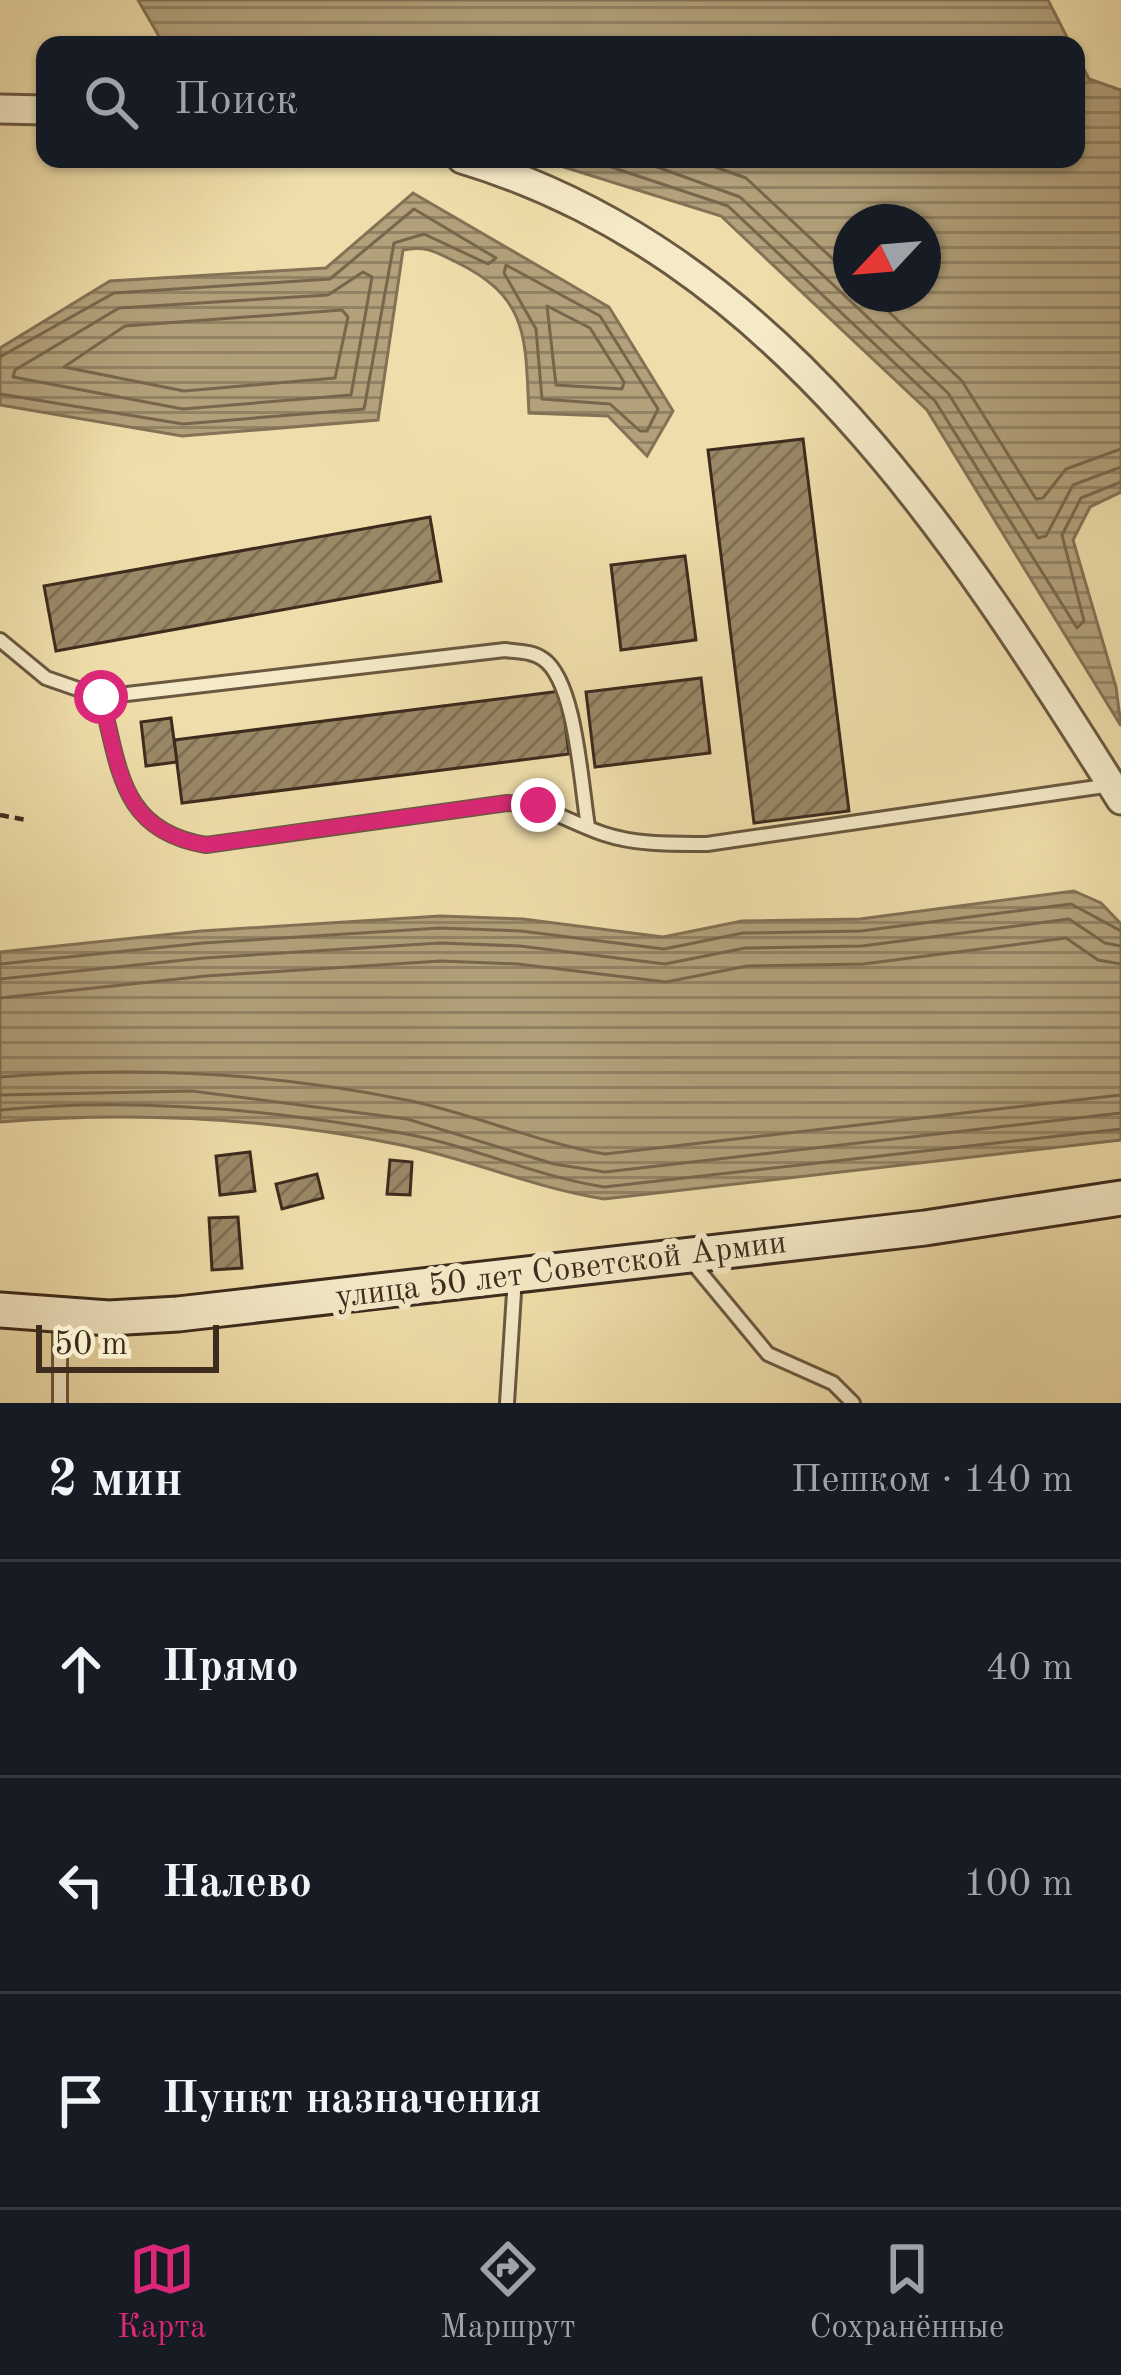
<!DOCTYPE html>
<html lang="ru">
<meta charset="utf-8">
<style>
:root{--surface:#171b24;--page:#20242c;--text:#f1f3f6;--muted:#9ea1a6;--line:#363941;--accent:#db2777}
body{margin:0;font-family:"Old Standard TT",serif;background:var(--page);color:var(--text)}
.compass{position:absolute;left:833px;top:204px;width:108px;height:108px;border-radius:50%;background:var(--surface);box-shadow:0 3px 9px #0004;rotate:244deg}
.scale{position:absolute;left:36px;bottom:30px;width:183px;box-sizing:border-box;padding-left:12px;border:6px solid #3d2b1d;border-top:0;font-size:33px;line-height:42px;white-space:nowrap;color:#3d2b1d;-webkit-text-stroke:9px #f5eac8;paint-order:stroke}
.stop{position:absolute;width:36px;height:36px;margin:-27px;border:9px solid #db2777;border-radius:50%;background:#fff}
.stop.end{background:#db2777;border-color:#fff;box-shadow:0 3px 12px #0008}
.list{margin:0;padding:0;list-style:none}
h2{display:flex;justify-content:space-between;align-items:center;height:156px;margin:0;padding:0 48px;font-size:51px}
h2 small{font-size:39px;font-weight:400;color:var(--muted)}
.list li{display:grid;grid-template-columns:78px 1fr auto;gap:36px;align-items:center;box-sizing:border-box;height:216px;padding:0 48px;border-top:3px solid var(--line)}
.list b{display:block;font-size:45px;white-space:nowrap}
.list em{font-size:39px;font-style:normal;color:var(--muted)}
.icon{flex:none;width:66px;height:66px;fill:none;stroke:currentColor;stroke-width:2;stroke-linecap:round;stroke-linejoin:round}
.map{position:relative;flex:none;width:1121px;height:1403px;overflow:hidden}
.search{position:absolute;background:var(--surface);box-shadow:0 3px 9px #0004;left:36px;right:36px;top:36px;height:132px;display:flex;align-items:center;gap:30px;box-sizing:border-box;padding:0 42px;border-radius:24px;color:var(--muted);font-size:45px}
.sheet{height:804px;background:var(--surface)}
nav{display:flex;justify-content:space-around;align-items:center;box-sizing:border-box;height:168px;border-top:3px solid var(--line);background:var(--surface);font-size:33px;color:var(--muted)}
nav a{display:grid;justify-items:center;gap:6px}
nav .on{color:var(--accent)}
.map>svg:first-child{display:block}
.water{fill:url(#water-rules);stroke:#837255;stroke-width:3;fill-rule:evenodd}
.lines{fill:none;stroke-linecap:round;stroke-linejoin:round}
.shore{stroke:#78664c;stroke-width:3}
.building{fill:url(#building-hatch);stroke:#3d2b1d;stroke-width:3}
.service-casing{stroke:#6a5840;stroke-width:18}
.tertiary-casing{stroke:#6a5840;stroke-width:33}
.secondary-casing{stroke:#3d2b1d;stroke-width:39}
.path{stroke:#3d2b1d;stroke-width:4.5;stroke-dasharray:9 6;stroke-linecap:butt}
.service{stroke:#f5eac8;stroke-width:12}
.tertiary{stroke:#f5eac8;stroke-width:27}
.secondary{stroke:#f5eac8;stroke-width:33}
.route{stroke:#db2777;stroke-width:15}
.labels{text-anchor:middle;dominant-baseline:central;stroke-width:12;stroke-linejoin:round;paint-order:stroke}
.street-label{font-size:33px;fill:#3d2b1d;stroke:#f5eac8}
</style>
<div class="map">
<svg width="1121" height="1403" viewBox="0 0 1121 1403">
<defs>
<pattern id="water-rules" width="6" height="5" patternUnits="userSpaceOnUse" patternTransform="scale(3)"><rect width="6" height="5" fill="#b2a17b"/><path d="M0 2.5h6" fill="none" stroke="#928364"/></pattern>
<pattern id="building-hatch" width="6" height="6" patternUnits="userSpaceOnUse" patternTransform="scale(3)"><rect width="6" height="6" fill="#9a8867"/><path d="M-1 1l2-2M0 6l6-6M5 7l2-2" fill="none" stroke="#7f6f54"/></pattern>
</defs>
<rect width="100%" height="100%" fill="#efdeab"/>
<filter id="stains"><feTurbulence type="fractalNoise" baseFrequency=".00167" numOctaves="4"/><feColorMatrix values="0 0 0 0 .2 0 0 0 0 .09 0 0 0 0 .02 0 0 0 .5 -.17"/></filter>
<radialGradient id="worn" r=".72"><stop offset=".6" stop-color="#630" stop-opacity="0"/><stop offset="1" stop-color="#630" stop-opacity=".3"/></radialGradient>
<g class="water">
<polygon points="138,0 1048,0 1071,45 164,45"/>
<path d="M1076 54 1089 79 1121 90V492L1090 507 1073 540 1116 687 1121 726 927 410 721 216 538 159H1076ZM923 222V294H851V222Z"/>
<path d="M413 193 609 307 673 411 647 456 608 416 529 413C525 338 530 298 456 262 436 252 425 245 403 250L378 420 182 436 0 405V348L110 281 326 268Z"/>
<path d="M1074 891 1101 903 1121 924V1140L604 1199C534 1188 470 1159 401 1145 270 1118 133 1111 0 1122V952L201 931 440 916 523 919 663 937 742 921 860 919Z"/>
</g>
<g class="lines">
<g class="shore">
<polyline points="587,159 728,206 935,401 1077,628 1084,621 1062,535 1081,498 1121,482"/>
<polyline points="635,159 740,197 948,393 1038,538 1046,536 1073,485 1121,467"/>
<polyline points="693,159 746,178 851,276"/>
<polygon points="506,265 600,316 658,409 647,431 640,431 610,404 542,399 536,329 504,273"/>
<polygon points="363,272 372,277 351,395 183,409 13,377 15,370 119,308 328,295"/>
<polyline points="870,294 962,381 1036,499 1043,498 1066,469 1121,449"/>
<polygon points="547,306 590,328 624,382 622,389 556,385"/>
<polygon points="342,310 348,317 335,378 184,391 64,367 125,326"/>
<polyline points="0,357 114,293 330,279 414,209 496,258 488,264 424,234 394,243 364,409 183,424 0,394"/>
<polyline points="0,964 203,943 440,928 521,931 664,949 743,933 861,931 1071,904 1121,931"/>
<polyline points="0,979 204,958 440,943 520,946 665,964 745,948 862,946 1069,919 1105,943 1121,946"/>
<polyline points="0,998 206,976 441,961 518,964 666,982 747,966 863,964 1066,938 1098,960 1121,964"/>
<path d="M0 1077C136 1066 277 1073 411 1101 477 1115 538 1143 605 1154L1121 1095"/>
<polyline points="0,1095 192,1091 407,1119 554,1164 605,1172 1121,1113"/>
<path d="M0 1110C133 1097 269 1109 401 1133 470 1145 534 1176 604 1187L1121 1129"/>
</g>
</g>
<g class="building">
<polygon points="803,439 849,811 754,823 708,450"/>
<polygon points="430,517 441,581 56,651 44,586"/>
<polygon points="685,556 696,640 621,650 611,565"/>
<polygon points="701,678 710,753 595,767 586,692"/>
<polygon points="561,691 569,754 182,803 174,740"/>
<polygon points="171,718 177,762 146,766 141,722"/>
<polygon points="250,1152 255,1191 220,1195 216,1156"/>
<polygon points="390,1160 412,1162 410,1195 387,1194"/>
<polygon points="317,1174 323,1198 282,1209 276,1184"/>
<polygon points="238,1217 242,1268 212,1270 209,1218"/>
</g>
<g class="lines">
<defs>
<g id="service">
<path d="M0 640 46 678 101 697C120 769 120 831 206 845L507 803C547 805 569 822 604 834 637 845 673 844 707 844L1111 785"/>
<path d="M101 697 505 650C518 652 532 651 543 659 576 681 581 786 588 826"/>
<polyline points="691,1261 768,1354 833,1383 853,1403"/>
<polyline points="60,1403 60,1315"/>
<polyline points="507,1403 515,1277"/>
</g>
<g id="tertiary">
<polyline points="0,109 45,110"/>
<path d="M462 159C776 253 956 538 1121 800"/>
</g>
<polyline id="secondary" points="0,1310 109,1318 178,1314 925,1228 1121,1198"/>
</defs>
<use href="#service" class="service-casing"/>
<use href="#tertiary" class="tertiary-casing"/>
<use href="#secondary" class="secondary-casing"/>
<polyline class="path" points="0,815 26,820"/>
<use href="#service" class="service"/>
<use href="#tertiary" class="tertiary"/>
<use href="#secondary" class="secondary"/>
</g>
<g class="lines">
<path class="route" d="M101 697C120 769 120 831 206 845L507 803 538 805"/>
</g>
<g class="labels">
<g class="street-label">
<text transform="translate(561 1271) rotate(-7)">улица 50 лет Советской Армии</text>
</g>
</g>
<rect width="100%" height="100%" filter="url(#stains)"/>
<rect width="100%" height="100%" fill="url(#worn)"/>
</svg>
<svg class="compass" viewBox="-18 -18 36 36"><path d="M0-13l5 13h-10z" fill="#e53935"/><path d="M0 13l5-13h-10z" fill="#9ea1a6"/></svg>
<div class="scale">50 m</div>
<div class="stop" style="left:101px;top:697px"></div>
<div class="stop end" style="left:538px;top:805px"></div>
<div class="search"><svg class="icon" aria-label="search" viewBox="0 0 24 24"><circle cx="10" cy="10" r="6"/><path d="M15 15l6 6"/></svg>Поиск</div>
</div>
<section class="sheet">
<h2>2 мин<small>Пешком · 140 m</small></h2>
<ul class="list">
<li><svg class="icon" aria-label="ahead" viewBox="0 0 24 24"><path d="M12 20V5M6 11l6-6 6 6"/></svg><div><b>Прямо</b></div><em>40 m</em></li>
<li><svg class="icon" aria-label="left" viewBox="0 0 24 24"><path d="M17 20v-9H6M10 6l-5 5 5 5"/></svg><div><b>Налево</b></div><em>100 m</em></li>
<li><svg class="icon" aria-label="arrive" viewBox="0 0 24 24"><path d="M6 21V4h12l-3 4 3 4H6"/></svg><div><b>Пункт назначения</b></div></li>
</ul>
</section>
<nav>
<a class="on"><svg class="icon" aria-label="map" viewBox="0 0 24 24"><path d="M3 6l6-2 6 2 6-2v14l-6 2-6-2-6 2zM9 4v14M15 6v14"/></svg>Карта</a>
<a><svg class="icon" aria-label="directions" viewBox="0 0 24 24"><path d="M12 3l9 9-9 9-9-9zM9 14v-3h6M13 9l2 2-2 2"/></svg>Маршрут</a>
<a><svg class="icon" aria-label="saved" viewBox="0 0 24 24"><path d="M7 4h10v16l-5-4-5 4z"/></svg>Сохранённые</a>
</nav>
